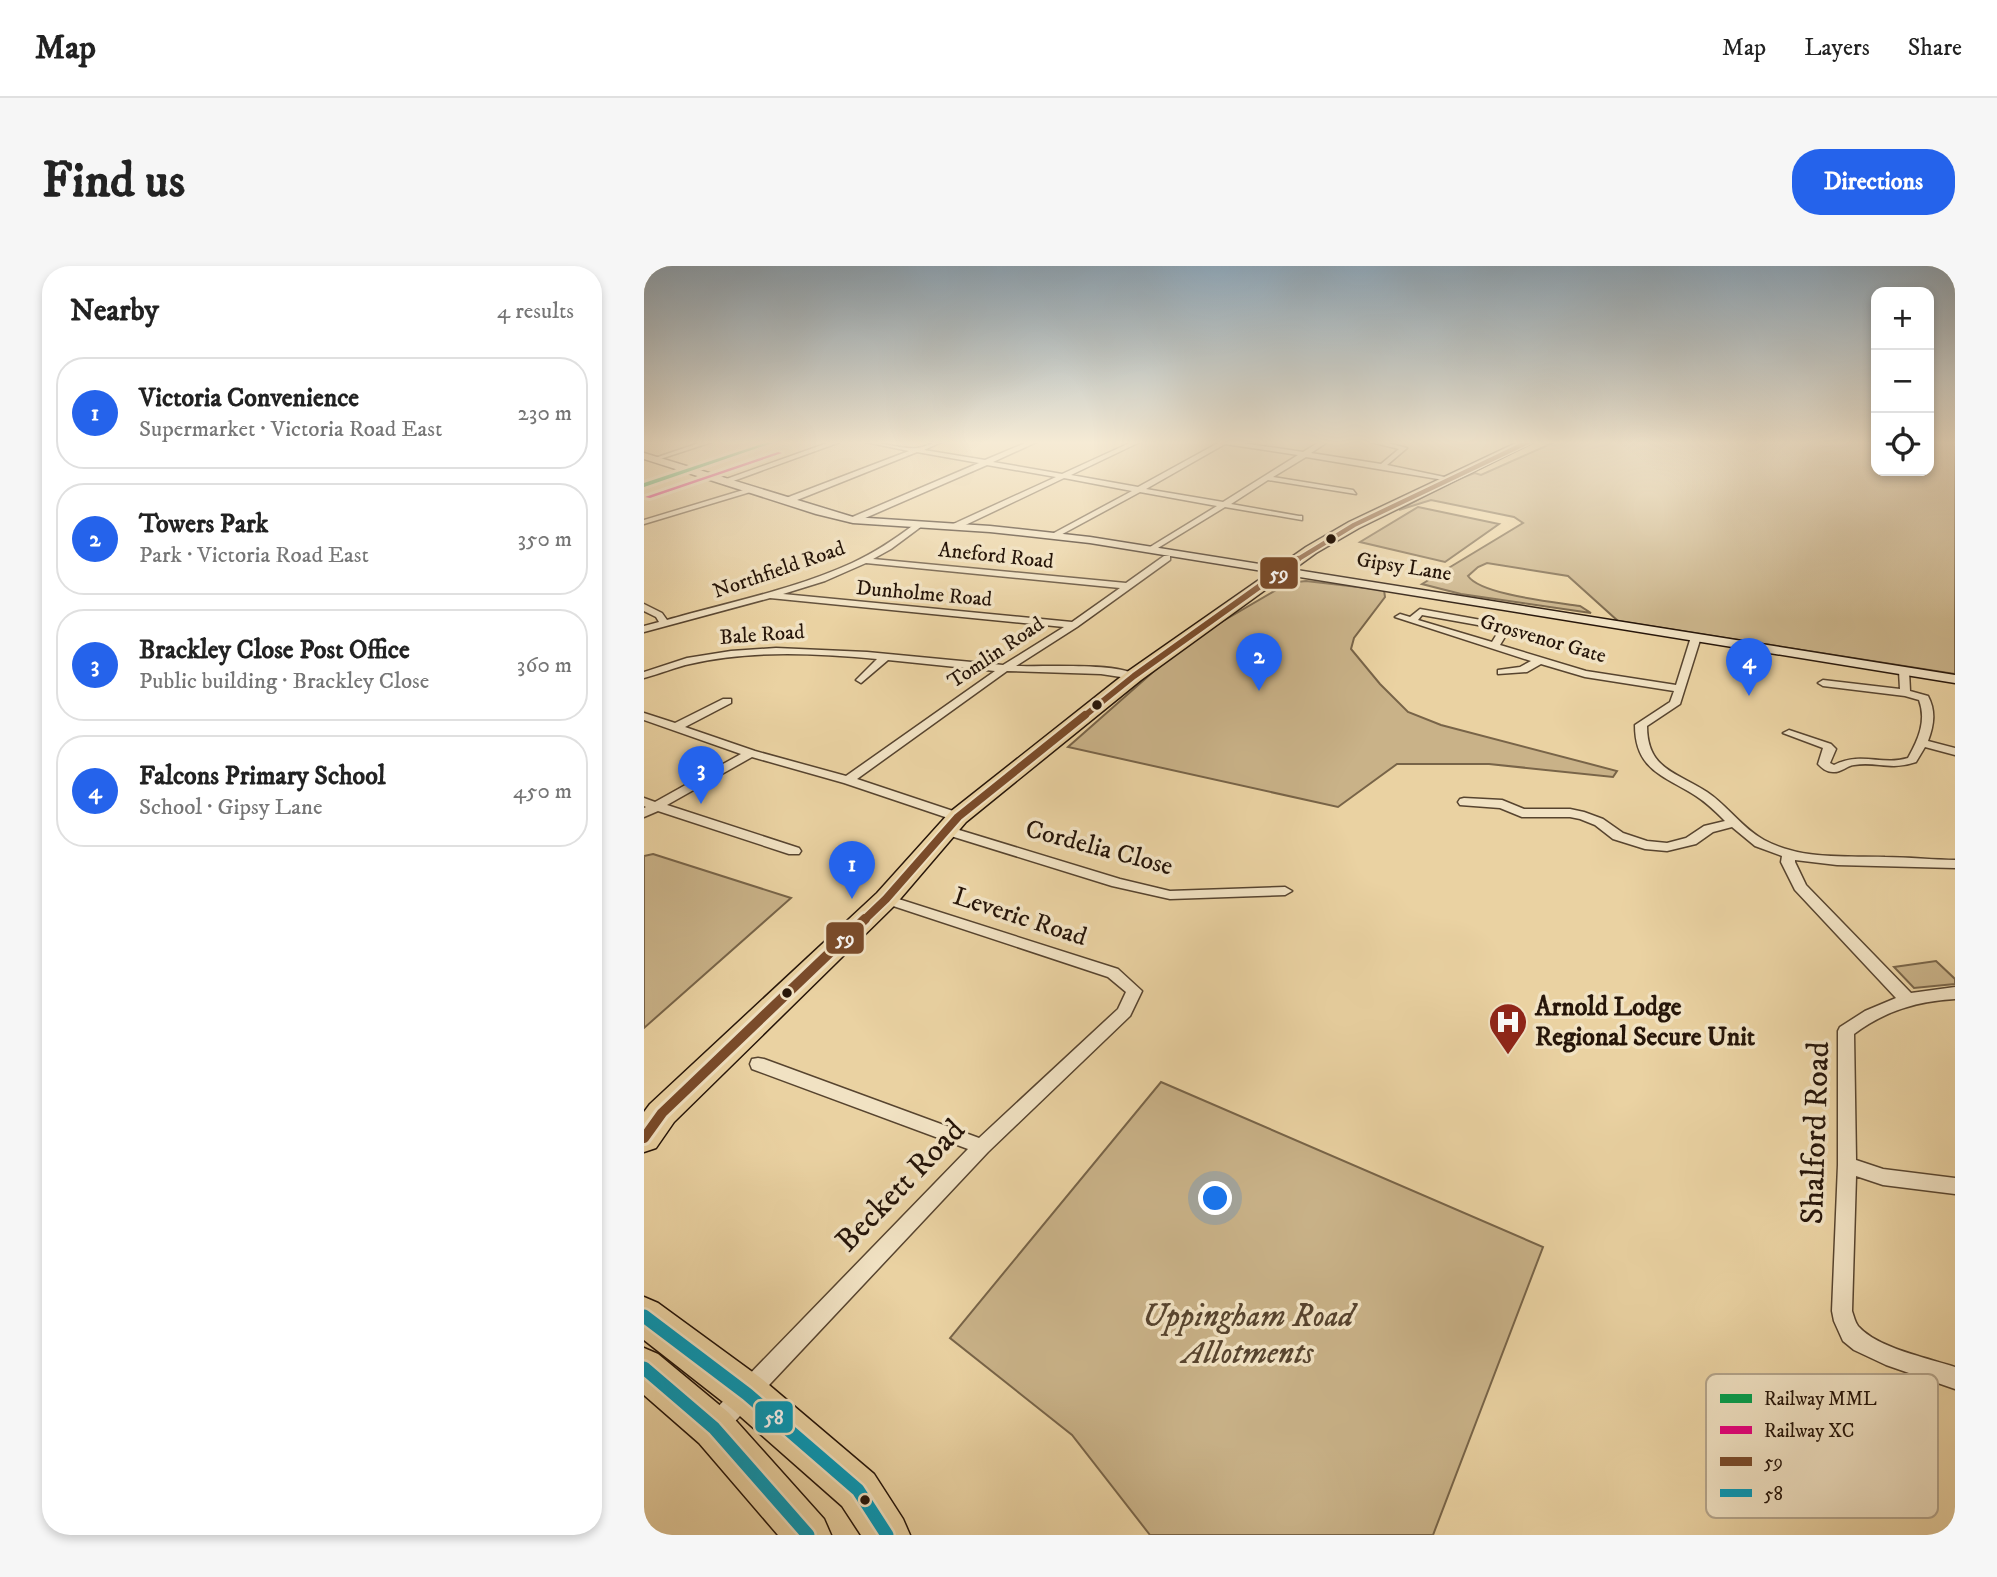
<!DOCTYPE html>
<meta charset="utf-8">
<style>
:root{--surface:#fff;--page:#f6f6f6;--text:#222;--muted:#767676;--line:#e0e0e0;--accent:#2563eb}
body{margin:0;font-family:"IM FELL DW Pica",serif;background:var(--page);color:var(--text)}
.controls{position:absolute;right:21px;top:21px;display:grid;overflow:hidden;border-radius:14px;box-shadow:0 4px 10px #0003}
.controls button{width:63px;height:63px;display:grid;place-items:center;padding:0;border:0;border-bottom:2px solid var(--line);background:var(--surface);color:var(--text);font:35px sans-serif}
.you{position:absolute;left:572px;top:933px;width:24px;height:24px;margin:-18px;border:5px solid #fff;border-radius:50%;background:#1a73e8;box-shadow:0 0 0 10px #1a73e833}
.badge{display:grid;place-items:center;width:46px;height:46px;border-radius:50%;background:var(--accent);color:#fff;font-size:23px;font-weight:700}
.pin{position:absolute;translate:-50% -58px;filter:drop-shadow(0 2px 4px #0008)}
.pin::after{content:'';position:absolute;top:37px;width:24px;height:21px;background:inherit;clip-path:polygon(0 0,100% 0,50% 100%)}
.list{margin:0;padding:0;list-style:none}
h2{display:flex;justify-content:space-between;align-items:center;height:91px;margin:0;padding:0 28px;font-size:30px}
h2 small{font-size:23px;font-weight:400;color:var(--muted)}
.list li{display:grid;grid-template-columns:46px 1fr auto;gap:21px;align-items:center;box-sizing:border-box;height:112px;margin:0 14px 14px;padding:0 14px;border:2px solid var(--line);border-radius:28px}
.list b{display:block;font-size:26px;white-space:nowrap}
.list p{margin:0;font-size:23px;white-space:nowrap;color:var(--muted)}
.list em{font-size:23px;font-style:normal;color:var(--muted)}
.icon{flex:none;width:38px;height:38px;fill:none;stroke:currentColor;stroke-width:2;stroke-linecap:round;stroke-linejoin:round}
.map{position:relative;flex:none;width:1311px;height:1269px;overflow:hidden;border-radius:28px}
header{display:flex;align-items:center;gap:42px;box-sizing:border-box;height:98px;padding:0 35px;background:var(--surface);border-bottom:2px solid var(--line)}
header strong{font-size:33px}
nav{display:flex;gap:38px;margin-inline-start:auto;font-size:24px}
.intro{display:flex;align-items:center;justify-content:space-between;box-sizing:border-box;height:168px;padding:0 42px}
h1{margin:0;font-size:49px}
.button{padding:18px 32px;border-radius:28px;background:var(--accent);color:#fff;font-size:24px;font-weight:700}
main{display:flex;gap:42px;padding:0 42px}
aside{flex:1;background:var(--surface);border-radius:28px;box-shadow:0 4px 10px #0003}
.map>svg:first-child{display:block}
.green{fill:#c9b288;stroke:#786448;stroke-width:2}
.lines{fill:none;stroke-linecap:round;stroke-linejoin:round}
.street-casing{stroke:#57442f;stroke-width:3}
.secondary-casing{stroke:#261509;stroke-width:3}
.highway-casing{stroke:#261509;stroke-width:3}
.street{fill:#f1e2c3;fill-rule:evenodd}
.secondary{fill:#f1e2c3;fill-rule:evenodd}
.highway{fill:#ead2a2;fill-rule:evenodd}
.bus-1-far3-casing{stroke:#f1e2c3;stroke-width:7}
.bus-1-far2-casing{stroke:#f1e2c3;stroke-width:10}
.bus-1-far1-casing{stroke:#f1e2c3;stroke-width:12}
.bus-1-casing{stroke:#f1e2c3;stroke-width:16}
.bus-2-casing{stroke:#f1e2c3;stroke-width:18}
.bus-1-far3{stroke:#7a4b2a;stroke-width:4.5}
.bus-1-far2{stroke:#7a4b2a;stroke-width:6}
.bus-1-far1{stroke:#7a4b2a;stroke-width:8}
.bus-1{stroke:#7a4b2a;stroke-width:10}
.bus-2{stroke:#049aba;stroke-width:13}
.rail-1-casing{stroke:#f1e2c3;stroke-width:6}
.rail-2-casing{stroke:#f1e2c3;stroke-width:6}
.rail-1{fill:#029f4d;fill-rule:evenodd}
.rail-2{fill:#e5007d;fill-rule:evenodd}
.bus-dot{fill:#261509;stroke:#f1e2c3;stroke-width:2.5}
.labels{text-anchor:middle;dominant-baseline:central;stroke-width:7;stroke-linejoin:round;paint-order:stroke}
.far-street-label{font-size:21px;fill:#261509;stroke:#f1e2c3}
.street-label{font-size:26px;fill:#261509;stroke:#f1e2c3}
.poi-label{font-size:26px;font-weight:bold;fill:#261509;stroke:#f1e2c3;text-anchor:start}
.near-street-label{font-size:32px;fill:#261509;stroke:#f1e2c3}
.near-park-label{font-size:32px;font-style:italic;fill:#57442f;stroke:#f1e2c3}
.key{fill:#f1e2c3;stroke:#b4a48b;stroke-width:2}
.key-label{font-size:19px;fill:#261509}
.line-badge{stroke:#f1e2c3;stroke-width:2.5}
.badge-label{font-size:19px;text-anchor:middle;font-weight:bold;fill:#fff}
</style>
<header>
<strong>Map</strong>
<nav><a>Map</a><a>Layers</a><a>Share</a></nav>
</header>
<div class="intro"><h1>Find us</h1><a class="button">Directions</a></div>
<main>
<aside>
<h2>Nearby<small>4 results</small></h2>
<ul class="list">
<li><span class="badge">1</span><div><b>Victoria Convenience</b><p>Supermarket · Victoria Road East</p></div><em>230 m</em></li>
<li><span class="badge">2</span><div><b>Towers Park</b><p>Park · Victoria Road East</p></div><em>350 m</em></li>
<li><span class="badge">3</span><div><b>Brackley Close Post Office</b><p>Public building · Brackley Close</p></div><em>360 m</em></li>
<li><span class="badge">4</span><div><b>Falcons Primary School</b><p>School · Gipsy Lane</p></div><em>450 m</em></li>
</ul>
</aside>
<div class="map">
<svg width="1311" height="1269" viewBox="0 0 1311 1269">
<rect width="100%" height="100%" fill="#ead2a2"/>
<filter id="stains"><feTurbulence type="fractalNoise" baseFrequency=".00286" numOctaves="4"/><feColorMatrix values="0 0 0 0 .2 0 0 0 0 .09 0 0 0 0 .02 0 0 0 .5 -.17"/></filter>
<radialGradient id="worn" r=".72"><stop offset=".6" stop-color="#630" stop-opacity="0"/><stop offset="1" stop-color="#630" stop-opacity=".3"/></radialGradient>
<g class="green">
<path d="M913 175H1232V205H1285V175H1311V408L974 355 924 310 843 297 834 301 824 310C837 329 911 336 936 340L947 347 817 328 778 318 879 257 870 251 787 234 755 244 806 216 831 207 837 209Z"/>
<polygon points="774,241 855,258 801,296 716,276"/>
<polygon points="662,315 740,324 741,331 710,372 707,383 736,418 764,446 797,459 973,505 969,511 845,498 753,498 694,541 424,481 543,376 644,317"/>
<polygon points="9,588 147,632 0,762 0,590"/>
<polygon points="1292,695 1311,713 1311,718 1270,722 1250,701"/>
<polygon points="517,816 899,981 789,1269 506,1269 428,1169 306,1072"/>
</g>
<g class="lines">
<defs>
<g id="street">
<polygon points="61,175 71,175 13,194 8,193"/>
<polygon points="189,175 199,175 81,218 74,216"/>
<path d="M217 175C234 175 259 184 273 182 283 181 290 175 300 175L280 184 341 194 386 175H395L349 196 418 208 490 175H498L427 209 494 221 574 177 568 175H585L659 186 677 175H685L667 187 737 198 755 183 723 175H736L763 182 743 199 810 213 806 215 662 191 629 211 709 224 712 228 624 214 587 238 655 250H658V254L581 241 509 285H506V281L573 240 496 226 411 272 407 270 408 268 488 225 420 212 313 263H307V259L412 211 343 199 212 256H206V252L335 197 273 186 148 236H142V232L265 185ZM581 178 654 189 579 236 502 223Z"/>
<polygon points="106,222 113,224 0,258 0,254"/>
<path d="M271 258 278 260 247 283 229 293 482 317 520 290H526V294L433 361 372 400C401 401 473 396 495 410L490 413 457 408 363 405 213 513 318 548 320 551 318 554H310L200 517 108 491 23 539 155 582 157 585 155 588H145L14 545 0 551V542L2 541 0 540V532L11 536 97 488 0 454V447L31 457 79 433H87V437L41 461 111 485 202 510 351 405 244 394 217 417 212 414 233 393C171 387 107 384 46 398 31 401 16 408 0 412V406L43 392 87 385 132 382 223 386 359 399 420 361 126 332 0 366V360L15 356 12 351 0 345V338L18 347 23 354C85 336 149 324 208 297 230 287 251 273 271 258ZM222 297 476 322 428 356 139 328 181 315Z"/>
<path d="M776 343 865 359 867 361 856 379 942 405 1032 419 1047 371 1055 369 1057 371 1036 438 1003 460C1003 504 1033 506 1063 526 1084 540 1098 562 1120 574 1157 594 1201 590 1241 591 1265 591 1288 594 1311 594V602L1193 599 1151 594V596L1162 619 1267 727 1311 721V733C1273 735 1241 745 1210 768L1212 894 1239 903 1311 912V928L1239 919 1212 910 1208 1045C1210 1051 1211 1056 1214 1060 1233 1082 1284 1092 1311 1101V1123L1242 1099 1210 1084 1199 1075 1190 1055 1188 1045 1194 899V765L1196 761 1221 745 1252 732 1151 624 1137 596 1138 590 1111 580 1088 561 1069 566 1052 578 1023 585 1001 583 969 573 951 559 936 553 926 551H878L856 542 816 539 814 536 816 533 820 532 858 534 880 543H926L940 546 959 553 979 567 1003 575 1023 577 1042 572 1060 560 1081 555C1072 546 1063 537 1052 530 1019 509 991 504 991 459L1026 436 1030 425 941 411 897 398 883 406 854 408V404L876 401 887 395 751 351 756 348 766 351ZM778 349 856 363 848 376 774 354Z"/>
<path d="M1260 402 1265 405 1266 425 1284 430C1292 445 1290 459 1284 475L1311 482V489L1281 481 1272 496C1247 505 1232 495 1210 499 1202 500 1197 507 1189 506 1182 506 1178 502 1174 498L1179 482 1139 467 1145 464 1187 478 1192 483 1186 497 1190 499C1218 485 1237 500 1264 492 1274 474 1283 455 1275 434L1261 430 1179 420 1174 417 1179 414 1256 423 1255 405Z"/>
<polygon points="302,560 476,613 526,625 641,621 648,625 641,629 526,633 468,620 297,567 296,564 297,561"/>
<polygon points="242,629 474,703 498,725 486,750 344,886 80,1167 72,1170 64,1167 61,1159 64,1151 324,883 108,803 106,798 108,793 114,792 120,793 335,872 474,743 482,726 464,711 237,636 235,633"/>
</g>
<polygon id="secondary" points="0,187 209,251 346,260 446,271 1311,409 1311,417 446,277 346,266 209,257 172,248 0,193"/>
<g id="highway">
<polygon points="876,175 892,175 715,262 672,287 497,414 322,556 251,639 30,856 12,882 0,886 0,846 6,838 233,627 306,546 483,406 662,281 705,256"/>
<polygon points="0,1031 14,1037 118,1113 230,1208 259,1253 266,1269 217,1269 198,1240 88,1143 0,1074"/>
<polygon points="0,1082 14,1088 85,1147 180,1253 187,1269 134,1269 55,1177 0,1129"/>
</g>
</defs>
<use href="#street" class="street-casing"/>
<use href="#secondary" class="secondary-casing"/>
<use href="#highway" class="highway-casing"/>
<use href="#street" class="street"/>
<use href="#secondary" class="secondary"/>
<use href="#highway" class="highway"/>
<defs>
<polyline id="bus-1-far3" points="651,295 710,259 886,175"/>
<polyline id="bus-1-far2" points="439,451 490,410 654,293"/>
<polyline id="bus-1-far1" points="219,655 242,633 314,551 441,449"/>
<polyline id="bus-1" points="0,872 18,847 221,653"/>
<g id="bus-2">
<polyline points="0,1050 103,1128 214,1224 243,1269"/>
<polyline points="0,1102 70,1162 164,1269"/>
</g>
</defs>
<use href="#bus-1-far3" class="bus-1-far3-casing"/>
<use href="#bus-1-far2" class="bus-1-far2-casing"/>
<use href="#bus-1-far1" class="bus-1-far1-casing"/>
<use href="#bus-1" class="bus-1-casing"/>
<use href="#bus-2" class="bus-2-casing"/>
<use href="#bus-1-far3" class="bus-1-far3"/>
<use href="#bus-1-far2" class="bus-1-far2"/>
<use href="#bus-1-far1" class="bus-1-far1"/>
<use href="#bus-1" class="bus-1"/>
<use href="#bus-2" class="bus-2"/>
<defs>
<polygon id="rail-1" points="127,175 134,175 0,221 0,217"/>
<polygon id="rail-2" points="134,186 138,187 6,232 1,231"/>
</defs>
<use href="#rail-1" class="rail-1-casing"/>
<use href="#rail-2" class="rail-2-casing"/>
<use href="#rail-1" class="rail-1"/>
<use href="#rail-2" class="rail-2"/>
</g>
<linearGradient id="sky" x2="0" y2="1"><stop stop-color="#8ea6b7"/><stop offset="0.5" stop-color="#f6ebd5"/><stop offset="1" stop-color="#f6ebd5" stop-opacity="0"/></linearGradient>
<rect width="1311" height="353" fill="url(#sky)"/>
<defs>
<symbol id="hospital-pin" viewBox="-11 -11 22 30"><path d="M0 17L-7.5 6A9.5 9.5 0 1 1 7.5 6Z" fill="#8f2418" stroke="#f1e2c3"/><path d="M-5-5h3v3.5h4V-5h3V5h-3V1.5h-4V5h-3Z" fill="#fff"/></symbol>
</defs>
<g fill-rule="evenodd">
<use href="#hospital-pin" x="842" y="734" width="44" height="60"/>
</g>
<g class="bus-dot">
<circle cx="687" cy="273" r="6"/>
<circle cx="453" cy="439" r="6"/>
<circle cx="143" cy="727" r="6"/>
<circle cx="221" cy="1234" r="6"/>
</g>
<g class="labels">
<g class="far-street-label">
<text transform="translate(352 290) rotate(6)">Aneford Road</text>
<text transform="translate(760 301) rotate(9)">Gipsy Lane</text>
<text transform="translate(135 304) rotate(-19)">Northfield Road</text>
<text transform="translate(280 328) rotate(5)">Dunholme Road</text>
<text transform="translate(118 369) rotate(-4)">Bale Road</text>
<text transform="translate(899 373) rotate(16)">Grosvenor Gate</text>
<text transform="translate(352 387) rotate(-34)">Tomlin Road</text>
</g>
<g class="street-label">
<text transform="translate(455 582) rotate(15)">Cordelia Close</text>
<text transform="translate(376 651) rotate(18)">Leveric Road</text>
</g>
<g class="poi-label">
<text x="891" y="741">Arnold Lodge<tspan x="891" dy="30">Regional Secure Unit</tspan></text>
</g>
<g class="near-street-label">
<text transform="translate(1172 867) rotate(-88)">Shalford Road</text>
<text transform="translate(257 920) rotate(-46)">Beckett Road</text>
</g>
<g class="near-park-label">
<text x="604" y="1051">Uppingham Road<tspan x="604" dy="37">Allotments</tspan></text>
</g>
</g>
<rect x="1062" y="1108" width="232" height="144" rx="10" class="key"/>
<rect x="1076" y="1128" width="32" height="9" fill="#029f4d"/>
<rect x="1076" y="1160" width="32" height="8" fill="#e5007d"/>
<rect x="1076" y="1191" width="32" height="9" fill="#7a4b2a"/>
<rect x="1076" y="1223" width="32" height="8" fill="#049aba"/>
<g class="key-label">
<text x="1120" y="1139">Railway MML</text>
<text x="1120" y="1171">Railway XC</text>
<text x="1120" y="1202">59</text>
<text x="1120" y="1234">58</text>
</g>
<g class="line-badge">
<rect x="615" y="290" width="40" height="34" rx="7" fill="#7a4b2a"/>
<rect x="181" y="655" width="40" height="34" rx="7" fill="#7a4b2a"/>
<rect x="110" y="1134" width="40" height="34" rx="7" fill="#049aba"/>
</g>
<g class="badge-label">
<text x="635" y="314">59</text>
<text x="201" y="679">59</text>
<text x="130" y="1158">58</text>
</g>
<rect width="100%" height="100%" filter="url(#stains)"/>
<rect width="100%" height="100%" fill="url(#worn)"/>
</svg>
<div class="controls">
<button>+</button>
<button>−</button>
<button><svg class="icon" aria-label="locate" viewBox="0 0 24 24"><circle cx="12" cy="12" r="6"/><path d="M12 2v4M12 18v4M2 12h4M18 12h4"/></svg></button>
</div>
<div class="you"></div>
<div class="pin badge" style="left:208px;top:633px">1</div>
<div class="pin badge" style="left:615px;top:425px">2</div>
<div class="pin badge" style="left:57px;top:538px">3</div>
<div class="pin badge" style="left:1105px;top:430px">4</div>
</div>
</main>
